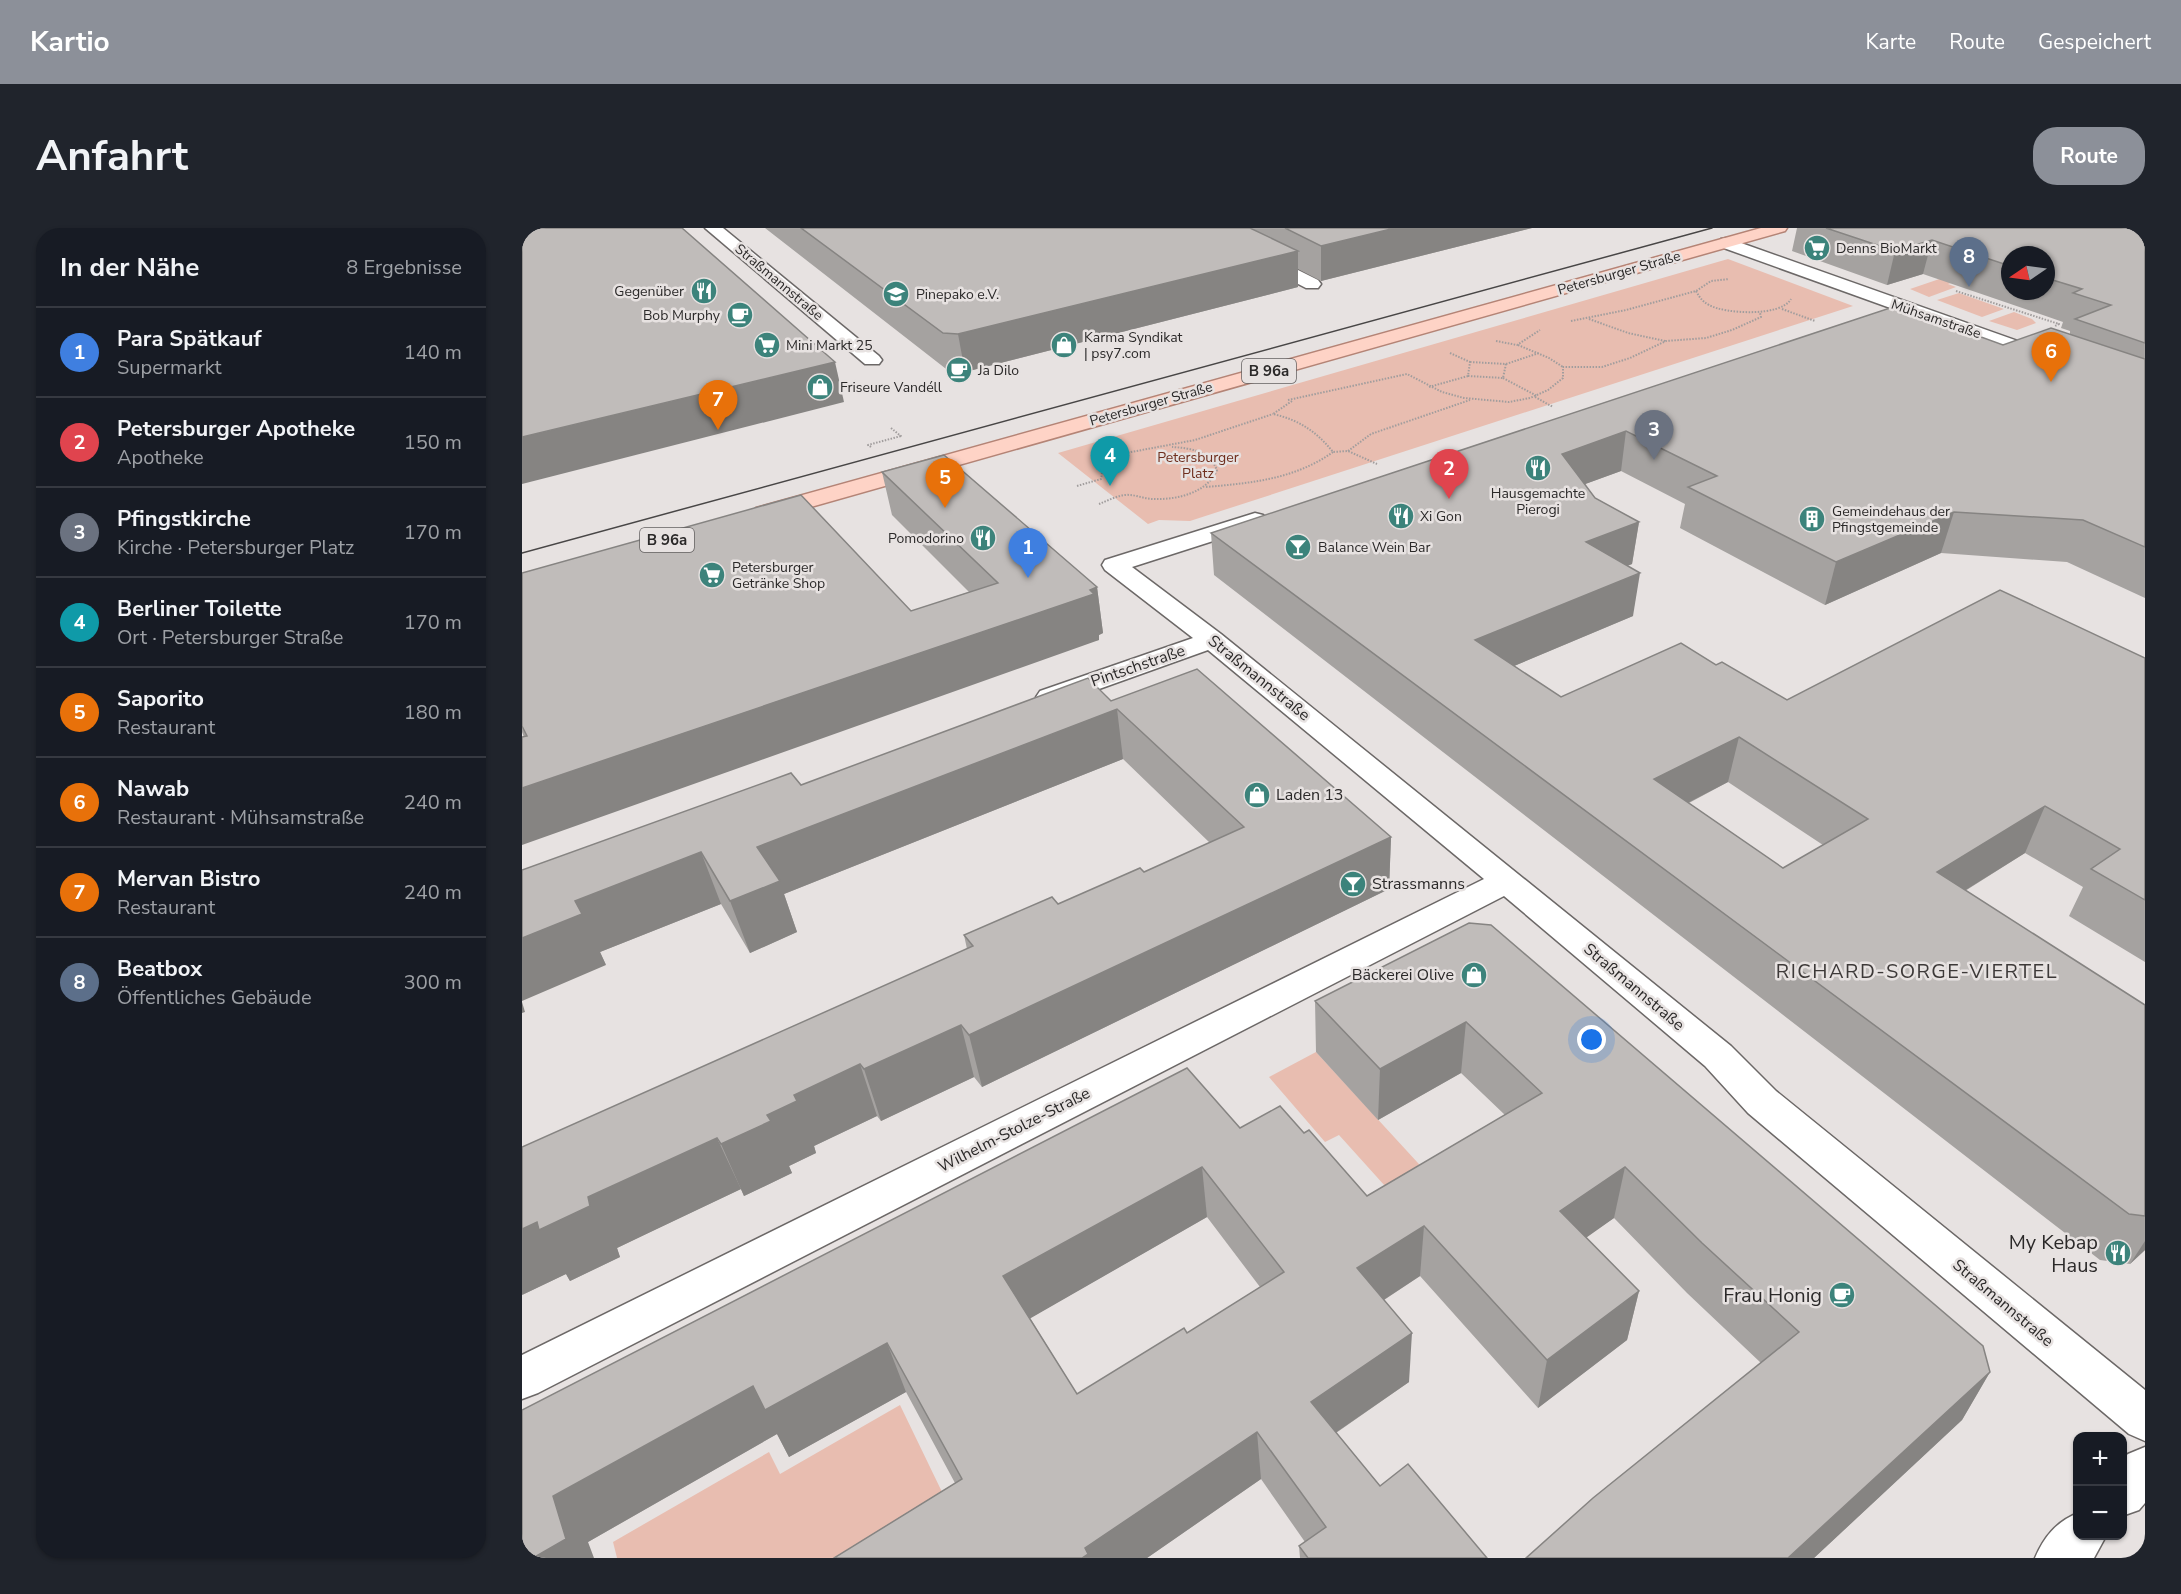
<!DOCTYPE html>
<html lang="de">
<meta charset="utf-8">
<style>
:root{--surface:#171b24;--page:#20242c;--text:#f1f3f6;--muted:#9ea1a6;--line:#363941;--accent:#8c9099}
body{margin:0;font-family:"Nunito Sans",sans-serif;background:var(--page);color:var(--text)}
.controls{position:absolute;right:18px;bottom:18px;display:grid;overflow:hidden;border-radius:12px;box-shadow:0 2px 4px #0004}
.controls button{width:54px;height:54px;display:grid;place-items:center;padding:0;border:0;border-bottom:2px solid var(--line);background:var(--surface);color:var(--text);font:30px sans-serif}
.compass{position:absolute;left:1479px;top:18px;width:54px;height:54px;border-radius:50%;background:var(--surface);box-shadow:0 2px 4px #0004;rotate:257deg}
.you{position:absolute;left:1070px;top:812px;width:21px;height:21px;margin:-15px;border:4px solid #fff;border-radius:50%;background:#1a73e8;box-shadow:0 0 0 9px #1a73e833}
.badge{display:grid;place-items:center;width:39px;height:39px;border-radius:50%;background:var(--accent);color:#fff;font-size:20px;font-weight:700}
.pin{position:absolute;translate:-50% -50px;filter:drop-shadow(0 2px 3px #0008)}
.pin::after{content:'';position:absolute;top:32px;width:21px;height:18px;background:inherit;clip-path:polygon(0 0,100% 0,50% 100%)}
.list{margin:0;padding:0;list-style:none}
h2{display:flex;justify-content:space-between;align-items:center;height:78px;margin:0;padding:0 24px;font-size:26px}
h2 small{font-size:20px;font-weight:400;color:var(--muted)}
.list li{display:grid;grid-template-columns:39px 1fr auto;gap:18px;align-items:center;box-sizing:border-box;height:90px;padding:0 24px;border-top:2px solid var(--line)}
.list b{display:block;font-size:22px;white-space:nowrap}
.list p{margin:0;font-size:20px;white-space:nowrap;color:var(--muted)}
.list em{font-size:20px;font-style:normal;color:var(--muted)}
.map{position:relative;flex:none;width:1623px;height:1330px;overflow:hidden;border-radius:24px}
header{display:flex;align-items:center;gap:36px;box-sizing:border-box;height:84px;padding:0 30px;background:var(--accent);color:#fff}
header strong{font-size:28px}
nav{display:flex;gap:33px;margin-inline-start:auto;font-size:21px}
.intro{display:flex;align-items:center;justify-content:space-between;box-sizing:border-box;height:144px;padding:0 36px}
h1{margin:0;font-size:42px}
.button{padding:15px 27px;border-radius:24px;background:var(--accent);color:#fff;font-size:21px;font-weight:700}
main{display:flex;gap:36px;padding:0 36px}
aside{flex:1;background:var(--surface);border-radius:24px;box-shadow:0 2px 4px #0004}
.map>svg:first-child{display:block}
.green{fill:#e8bdb0}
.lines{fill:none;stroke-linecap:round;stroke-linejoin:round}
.minor-casing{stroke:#6c6867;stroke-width:3}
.primary-casing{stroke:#b48476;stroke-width:3}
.path{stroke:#a19d9d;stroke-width:2;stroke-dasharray:1.5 1.5;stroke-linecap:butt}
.minor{fill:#fff;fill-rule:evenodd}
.primary{fill:#fed3c6;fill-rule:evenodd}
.tram{stroke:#484646;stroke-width:1.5}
.wall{fill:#a5a2a0;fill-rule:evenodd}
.shaded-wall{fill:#868482}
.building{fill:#c0bcba;stroke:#868482;stroke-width:1.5;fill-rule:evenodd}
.labels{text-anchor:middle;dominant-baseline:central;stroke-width:5;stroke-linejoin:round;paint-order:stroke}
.far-poi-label{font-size:14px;fill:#2b2929;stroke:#e7e2e1;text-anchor:start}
.far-street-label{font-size:14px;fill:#2b2929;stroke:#e7e2e1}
.far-park-label{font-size:14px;fill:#6f2f1e;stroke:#e7e2e1}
.shield{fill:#e7e2e1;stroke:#636060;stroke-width:1.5}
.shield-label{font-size:15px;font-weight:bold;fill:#2b2929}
.street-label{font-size:16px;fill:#2b2929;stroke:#e7e2e1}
.poi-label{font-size:16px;fill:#2b2929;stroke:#e7e2e1;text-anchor:start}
.quarter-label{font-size:20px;letter-spacing:1.5px;fill:#3d3938;stroke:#e7e2e1}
.near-poi-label{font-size:20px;fill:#2b2929;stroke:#e7e2e1;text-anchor:end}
</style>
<header>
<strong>Kartio</strong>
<nav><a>Karte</a><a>Route</a><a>Gespeichert</a></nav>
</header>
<div class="intro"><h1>Anfahrt</h1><a class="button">Route</a></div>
<main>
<aside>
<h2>In der Nähe<small>8 Ergebnisse</small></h2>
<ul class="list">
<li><span class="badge" style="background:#3f7fe0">1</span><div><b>Para Spätkauf</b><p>Supermarkt</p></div><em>140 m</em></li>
<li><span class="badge" style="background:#e0444e">2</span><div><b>Petersburger Apotheke</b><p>Apotheke</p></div><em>150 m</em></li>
<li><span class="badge" style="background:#6b7280">3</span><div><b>Pfingstkirche</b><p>Kirche · Petersburger Platz</p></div><em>170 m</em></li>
<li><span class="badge" style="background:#0f9aa8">4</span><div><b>Berliner Toilette</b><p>Ort · Petersburger Straße</p></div><em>170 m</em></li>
<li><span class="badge" style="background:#e8710a">5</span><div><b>Saporito</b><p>Restaurant</p></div><em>180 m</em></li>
<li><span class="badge" style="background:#e8710a">6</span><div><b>Nawab</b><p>Restaurant · Mühsamstraße</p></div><em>240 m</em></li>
<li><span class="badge" style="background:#e8710a">7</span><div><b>Mervan Bistro</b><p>Restaurant</p></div><em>240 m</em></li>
<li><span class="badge" style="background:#5c6f8a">8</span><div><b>Beatbox</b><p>Öffentliches Gebäude</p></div><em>300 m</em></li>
</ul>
</aside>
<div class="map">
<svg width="1623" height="1330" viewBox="0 0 1623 1330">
<rect width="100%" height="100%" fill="#e7e2e1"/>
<g class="green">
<polygon points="1488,27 1488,35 1426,56 1434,59 1407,69 1388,61"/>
<polygon points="1206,31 1331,78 668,293 637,292 626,296 536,225"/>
<polygon points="1437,65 1482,81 1460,89 1415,72"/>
<polygon points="1492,84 1510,91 1514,95 1495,102 1467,93"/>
<polygon points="794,824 918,959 863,958 817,907 803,914 747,849"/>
<polygon points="378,1177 435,1295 380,1330 95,1330 91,1314 247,1224 258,1246"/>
</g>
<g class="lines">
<defs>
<g id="minor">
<polygon points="183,0 201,0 357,128 360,132 357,136 343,136"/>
<polygon points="671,0 692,0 796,52 799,56 796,60 784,60 673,3"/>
<polygon points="1205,10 1535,127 1538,131 1535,135 1521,135 1199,19 1197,15 1199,11"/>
<polygon points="733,285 741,287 745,292 741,297 610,339 699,406 1209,818 1254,863 1623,1162 1623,1213 1607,1206 1226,885 1183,838 982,668 16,1165 0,1171 0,1127 962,651 686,422 538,475 528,477 518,475 514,469 518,463 671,410 583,342 580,337 583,332"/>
<polygon points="1623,1219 1623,1275 1617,1282 1600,1288 1600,1231 1606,1226"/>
<path d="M1556 1285V1308H1584L1572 1330H1513C1522 1309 1534 1294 1556 1285Z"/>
</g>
<polygon id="primary" points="1239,0 1265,0 1263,3 250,290 242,292 234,290 230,285 234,280"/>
</defs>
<use href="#minor" class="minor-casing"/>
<use href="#primary" class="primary-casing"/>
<g class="path">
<path d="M1174 63C1178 70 1180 73 1187 77 1203 86 1259 89 1269 71"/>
<polyline points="1434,63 1537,96 1533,98"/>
<polyline points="1260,81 1293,93"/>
<polyline points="1067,91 1106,105 1143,113"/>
<polyline points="1049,93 1104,82 1174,63 1189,53 1207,51"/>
<polyline points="974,113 995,117 1018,102"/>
<polyline points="996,117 1027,130 1041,139"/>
<polyline points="928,125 948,134"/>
<polygon points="948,134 984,136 981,150 946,148"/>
<polyline points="984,136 1017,125"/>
<polyline points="981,150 1015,168"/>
<polyline points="907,159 946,148"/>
<polyline points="1013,169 1031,179"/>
<polyline points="766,172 885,146 920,164 942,170 987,174 1008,170 1026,162 1041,150 1041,139 1080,139 1108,130 1144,113 1184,110 1210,102 1239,89 1238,85"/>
<path d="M770 173 751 186C777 192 794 203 811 224L826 223 855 236"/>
<polyline points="369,200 380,209"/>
<polyline points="349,219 346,217 379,208"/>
<polyline points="826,223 849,206 948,172"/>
<polyline points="555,258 579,251 581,239 604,225 673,212 751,186"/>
<path d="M684 259C730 255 773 251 811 224"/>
<path d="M577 276C585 273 594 268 603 267 613 266 622 271 631 271 655 272 685 265 695 242 687 223 669 220 650 219"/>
</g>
<use href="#minor" class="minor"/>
<use href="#primary" class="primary"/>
<polyline class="tram" points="0,325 1190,0"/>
</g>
<g class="wall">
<polygon points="243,0 1010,0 799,53 776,41 776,59 443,144 428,144"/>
<path d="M1275 0H1623V370L1545 334 1419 325 1303 377 1158 300 1163 276 1099 243 1063 256 1073 270 1117 294 1110 336 1105 338 1111 388 992 438 1039 469 1194 437 1265 472 1623 430V734L1547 688 1561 659 1503 625 1443 663 1623 777V1022L1608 1036 1578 1032 692 347 689 305 1374 78 1481 117 1548 106V103L1539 100 1541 94 1401 46 1365 57 1270 23ZM1488 27H1524V63H1488ZM1206 554 1301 617 1261 640 1167 575Z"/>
<polygon points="360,244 575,359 581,405 577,407 577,412 2,509 0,504 0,345 389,383 447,364 370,287"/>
<polygon points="589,473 869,609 867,661 460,859 452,849 359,893 355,888 292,918 294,925 267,938 270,945 222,968 219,961 128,1004 95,1020 98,1029 48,1053 44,1046 0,1067 445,721 442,707 536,676 622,644 688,615 601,531 262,666 275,704 228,725 199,676 78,724 84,737 0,642 279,557"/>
<path d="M947 695 1468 1144 1440 1192 1292 1330H1004L1239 1135 1165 1065 1092 990 1064 1009 1117 1063 1105 1112 1016 1180 898 1048 862 1072 887 1154 814 1205 858 1258 965 1330H778L777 1318 783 1314 739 1251 625 1330H312L433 1255 384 1164 267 1229 255 1206 66 1314 0 1330 718 900 782 905 845 968 983 887 939 845 856 892 794 824 793 773ZM685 989 738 1059 665 1105 555 1166 508 1090Z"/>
</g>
<g class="shaded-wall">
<polygon points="873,0 1010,0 799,53 799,18"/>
<polygon points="1410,12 1401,46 1365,57 1373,23"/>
<polygon points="776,23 776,59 443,144 436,106"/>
<polygon points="313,134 322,174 0,256 0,209"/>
<polygon points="1104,203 1099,243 1036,266 1040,226"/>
<polygon points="1432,284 1419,325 1303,377 1314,334"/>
<polygon points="1117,294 1110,336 1058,356 1064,314"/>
<polygon points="1118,345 1111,388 949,456 953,412"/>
<polygon points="575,359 581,405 577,407 577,412 0,617 0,560"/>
<polygon points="595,481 601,531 262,666 275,704 228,725 208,673 235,619"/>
<polygon points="1217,509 1206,554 1123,597 1132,551"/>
<polygon points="1523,578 1503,625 1397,691 1415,644"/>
<polygon points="869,609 867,661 460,859 447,807"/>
<polygon points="179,624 199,676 78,724 84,737 0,773 0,710 53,673"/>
<polygon points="0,774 3,784 0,785"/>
<polygon points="944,794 939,845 856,892 858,841"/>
<polygon points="439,797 452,849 359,893 342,841"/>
<polygon points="338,836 355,888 292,918 294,925 267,938 270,945 222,968 199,916 245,887 272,867"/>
<polygon points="195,910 219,961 95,1020 98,1029 48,1053 44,1046 0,1067 0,1001 66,969"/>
<polygon points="680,939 685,989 495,1098 481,1048"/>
<polygon points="1103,939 1092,990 1030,1034 1038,983"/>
<polygon points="902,998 898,1048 834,1090 835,1040"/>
<polygon points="1623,1013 1623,1022 1608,1036"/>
<polygon points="1117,1063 1105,1112 1016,1180 1025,1132"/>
<polygon points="890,1105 887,1154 790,1221 789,1174"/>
<polygon points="365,1115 384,1164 267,1229 255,1206 66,1314 72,1330 11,1330 31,1268 231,1158"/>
<polygon points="1468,1144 1440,1192 1292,1330 1266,1330"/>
<polygon points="735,1204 739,1251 625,1330 560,1330 563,1320"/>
</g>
<g class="building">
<polygon points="0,0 160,0 313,134 0,209"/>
<polygon points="279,0 728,0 776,23 436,106 421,105"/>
<polygon points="763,0 873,0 799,18"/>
<polygon points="1304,0 1623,0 1623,115 1553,91 1589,77 1551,65 1560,61 1524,50 1524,27 1488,27 1488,38 1410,12 1373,23"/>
<path d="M1374 78 1481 117 1529 100 1623 131V319L1561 292 1432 284 1314 334 1166 259 1195 248 1104 203 1040 226 1073 270 1117 294 1064 314 1118 345 953 412 1039 469 1159 415 1194 437 1200 434 1265 472 1478 362 1623 430V672L1569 641 1598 621 1523 578 1415 644 1623 777V988L1607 986 689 305ZM1217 509 1346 591 1261 640 1132 551Z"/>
<polygon points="422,227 575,359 568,362 572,366 0,560 0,509 5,508 0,498 0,345 279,267 389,383 476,355 360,244"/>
<polygon points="675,441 869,609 447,807 439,797 342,841 338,836 272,867 275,873 245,887 249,893 199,916 195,910 101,953 66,969 68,978 17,1002 15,994 0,1001 0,919 451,718 442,707 530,669 536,676 618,640 622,644 722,599 595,481 235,619 258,653 208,673 179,624 53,673 60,686 0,710 0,642 269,545 279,557 566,450 589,473"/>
<path d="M947 695 969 697 1461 1118 1468 1144 1266 1330H1004L1071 1270 1277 1104 1180 1015 1103 939 1038 983 1117 1063 1025 1132 902 998 835 1040 890 1105 789 1174 858 1258 886 1236 965 1330H786L777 1318 804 1299 735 1204 563 1320 566 1326 560 1330H312L440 1251 365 1115 243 1182 231 1158 31 1268 44 1311 11 1330H0V1182L665 840 718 900 758 878 782 905 787 902 845 968 1020 865 944 794 858 841 793 773ZM680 939 762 1044 665 1105 662 1100 555 1166 481 1048Z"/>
</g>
<defs>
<symbol id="supermarket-disc" viewBox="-11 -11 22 22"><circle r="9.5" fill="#3c837b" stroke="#e7e2e1"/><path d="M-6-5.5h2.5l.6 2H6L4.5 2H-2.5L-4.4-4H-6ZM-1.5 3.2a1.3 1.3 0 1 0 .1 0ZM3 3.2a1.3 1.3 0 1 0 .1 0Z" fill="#fff"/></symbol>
<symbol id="restaurant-disc" viewBox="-11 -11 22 22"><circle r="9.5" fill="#3c837b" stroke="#e7e2e1"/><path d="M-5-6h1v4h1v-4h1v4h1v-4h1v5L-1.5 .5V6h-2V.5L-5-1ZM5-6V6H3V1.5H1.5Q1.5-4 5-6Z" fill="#fff"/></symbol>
<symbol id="school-disc" viewBox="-11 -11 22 22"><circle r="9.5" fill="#3c837b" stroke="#e7e2e1"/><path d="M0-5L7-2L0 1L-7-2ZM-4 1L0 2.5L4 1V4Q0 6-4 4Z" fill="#fff"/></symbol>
<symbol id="cafe-disc" viewBox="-11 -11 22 22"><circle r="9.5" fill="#3c837b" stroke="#e7e2e1"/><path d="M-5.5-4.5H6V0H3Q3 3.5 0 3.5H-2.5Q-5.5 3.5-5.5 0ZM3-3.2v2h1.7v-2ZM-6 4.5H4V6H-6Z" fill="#fff"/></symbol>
<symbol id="shop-disc" viewBox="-11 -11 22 22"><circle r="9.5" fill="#3c837b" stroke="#e7e2e1"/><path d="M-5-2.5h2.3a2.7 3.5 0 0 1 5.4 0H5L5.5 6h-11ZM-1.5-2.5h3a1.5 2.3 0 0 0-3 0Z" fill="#fff"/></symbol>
<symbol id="building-disc" viewBox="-11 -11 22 22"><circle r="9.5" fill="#3c837b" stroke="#e7e2e1"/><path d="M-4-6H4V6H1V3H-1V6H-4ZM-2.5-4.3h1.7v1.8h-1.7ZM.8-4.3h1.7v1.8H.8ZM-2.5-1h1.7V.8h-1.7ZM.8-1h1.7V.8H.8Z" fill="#fff"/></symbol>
<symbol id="bar-disc" viewBox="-11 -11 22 22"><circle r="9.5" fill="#3c837b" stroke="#e7e2e1"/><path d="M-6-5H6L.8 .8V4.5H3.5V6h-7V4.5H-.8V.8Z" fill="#fff"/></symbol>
</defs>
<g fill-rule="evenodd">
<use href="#supermarket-disc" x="1280" y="5" width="30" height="30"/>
<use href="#restaurant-disc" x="167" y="48" width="30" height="30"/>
<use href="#school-disc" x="359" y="51" width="30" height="30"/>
<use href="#cafe-disc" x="203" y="72" width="30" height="30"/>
<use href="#supermarket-disc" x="230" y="102" width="30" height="30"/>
<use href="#shop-disc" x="527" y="102" width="30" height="30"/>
<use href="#cafe-disc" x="422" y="127" width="30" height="30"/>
<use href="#shop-disc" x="283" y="144" width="30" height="30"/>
<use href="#restaurant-disc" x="1001" y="225" width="30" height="30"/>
<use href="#restaurant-disc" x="864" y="273" width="30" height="30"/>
<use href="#building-disc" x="1275" y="276" width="30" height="30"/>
<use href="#restaurant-disc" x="446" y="295" width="30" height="30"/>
<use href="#bar-disc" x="761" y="304" width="30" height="30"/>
<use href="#supermarket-disc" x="175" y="332" width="30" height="30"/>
<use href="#shop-disc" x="720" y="552" width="30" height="30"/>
<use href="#bar-disc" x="816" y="641" width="30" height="30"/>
<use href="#shop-disc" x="937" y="732" width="30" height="30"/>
<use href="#restaurant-disc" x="1581" y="1010" width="30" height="30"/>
<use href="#cafe-disc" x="1305" y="1052" width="30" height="30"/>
</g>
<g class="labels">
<g class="far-poi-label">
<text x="1314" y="20">Denns BioMarkt</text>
<text x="162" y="63" text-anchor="end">Gegenüber</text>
<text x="394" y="66">Pinepako e.V.</text>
<text x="198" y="87" text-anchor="end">Bob Murphy</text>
<text x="562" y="109">Karma Syndikat<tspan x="562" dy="16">| psy7.com</tspan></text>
<text x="264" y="117">Mini Markt 25</text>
<text x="456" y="142">Ja Dilo</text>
<text x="318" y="159">Friseure Vandéll</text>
<text x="1016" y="265" text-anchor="middle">Hausgemachte<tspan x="1016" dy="16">Pierogi</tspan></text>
<text x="1310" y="283">Gemeindehaus der<tspan x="1310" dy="16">Pfingstgemeinde</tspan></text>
<text x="898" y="288">Xi Gon</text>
<text x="442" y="310" text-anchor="end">Pomodorino</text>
<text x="796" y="319">Balance Wein Bar</text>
<text x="210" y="339">Petersburger<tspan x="210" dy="16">Getränke Shop</tspan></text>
</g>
<g class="far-street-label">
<text transform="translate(1097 45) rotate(-16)">Petersburger Straße</text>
<text transform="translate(257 54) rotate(40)">Straßmannstraße</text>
<text transform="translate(1414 91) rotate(19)">Mühsamstraße</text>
<text transform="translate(629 176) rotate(-16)">Petersburger Straße</text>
</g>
<g class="far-park-label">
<text x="676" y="229">Petersburger<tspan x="676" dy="16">Platz</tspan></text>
</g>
<g class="shield">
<rect x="720" y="131" width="54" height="24" rx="4.5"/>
<rect x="118" y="300" width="54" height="24" rx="4.5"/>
</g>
<g class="shield-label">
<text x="747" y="143">B 96a</text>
<text x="145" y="312">B 96a</text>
</g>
<g class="street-label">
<text transform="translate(616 438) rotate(-19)">Pintschstraße</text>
<text transform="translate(737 450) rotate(39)">Straßmannstraße</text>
<text transform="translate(1112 759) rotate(40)">Straßmannstraße</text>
<text transform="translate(492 902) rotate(-27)">Wilhelm-Stolze-Straße</text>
<text transform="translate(1481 1075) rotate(40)">Straßmannstraße</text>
</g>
<g class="poi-label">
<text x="754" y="567">Laden 13</text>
<text x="850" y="656">Strassmanns</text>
<text x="932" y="747" text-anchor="end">Bäckerei Olive</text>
</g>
<g class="quarter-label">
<text x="1395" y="743">RICHARD-SORGE-VIERTEL</text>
</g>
<g class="near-poi-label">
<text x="1576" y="1014">My Kebap<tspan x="1576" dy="23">Haus</tspan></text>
<text x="1300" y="1067">Frau Honig</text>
</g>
</g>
</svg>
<div class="controls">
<button>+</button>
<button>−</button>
</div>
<svg class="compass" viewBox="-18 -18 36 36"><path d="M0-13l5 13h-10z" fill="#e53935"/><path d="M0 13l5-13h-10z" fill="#9ea1a6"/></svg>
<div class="you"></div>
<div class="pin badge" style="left:506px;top:350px;background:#3f7fe0">1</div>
<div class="pin badge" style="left:927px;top:271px;background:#e0444e">2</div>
<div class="pin badge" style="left:1132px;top:232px;background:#6b7280">3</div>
<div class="pin badge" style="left:588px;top:258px;background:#0f9aa8">4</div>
<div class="pin badge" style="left:423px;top:280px;background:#e8710a">5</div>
<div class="pin badge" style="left:1529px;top:154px;background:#e8710a">6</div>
<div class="pin badge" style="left:196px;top:202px;background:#e8710a">7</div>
<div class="pin badge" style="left:1447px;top:59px;background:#5c6f8a">8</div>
</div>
</main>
